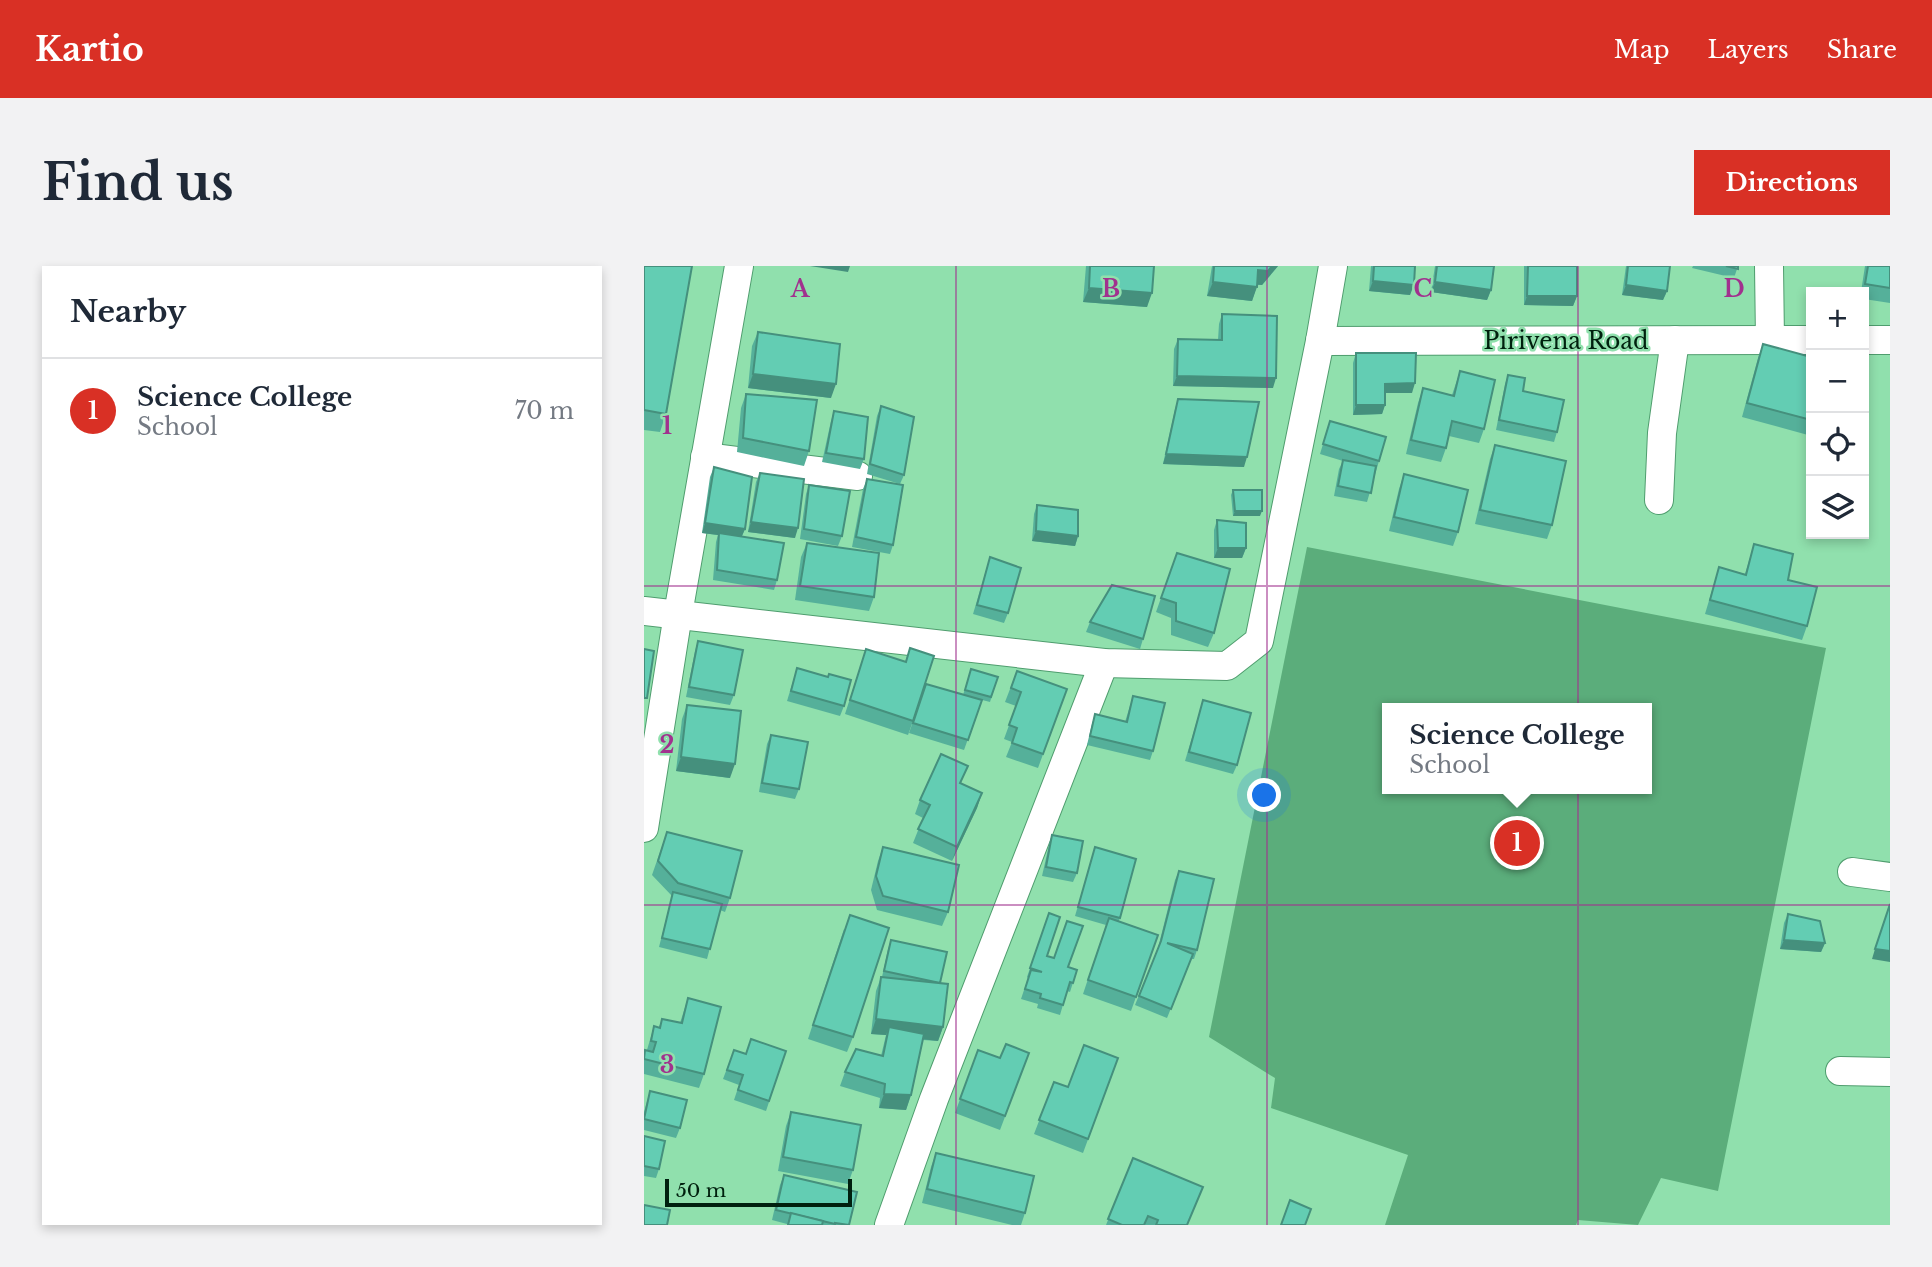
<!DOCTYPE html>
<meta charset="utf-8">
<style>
:root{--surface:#fff;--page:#f2f2f3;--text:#1f2937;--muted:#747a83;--line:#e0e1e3;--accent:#d93025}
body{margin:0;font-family:"Libre Baskerville",serif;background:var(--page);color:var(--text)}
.controls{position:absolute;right:21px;top:21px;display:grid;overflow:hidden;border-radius:0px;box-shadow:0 4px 10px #0003}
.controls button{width:63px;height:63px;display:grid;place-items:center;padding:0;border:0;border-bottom:2px solid var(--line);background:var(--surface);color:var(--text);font:35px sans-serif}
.scale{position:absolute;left:21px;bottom:18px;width:187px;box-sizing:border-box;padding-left:7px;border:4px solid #00200e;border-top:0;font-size:19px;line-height:24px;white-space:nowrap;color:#00200e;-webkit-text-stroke:5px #90e0ad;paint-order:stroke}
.you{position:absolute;left:621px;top:530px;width:24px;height:24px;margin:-18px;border:5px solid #fff;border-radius:50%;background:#1a73e8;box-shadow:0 0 0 10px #1a73e833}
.badge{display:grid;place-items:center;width:46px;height:46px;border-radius:50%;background:var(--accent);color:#fff;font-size:23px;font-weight:700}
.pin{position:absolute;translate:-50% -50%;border:4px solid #fff;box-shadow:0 2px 7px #0006}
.popup{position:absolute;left:738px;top:437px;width:270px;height:91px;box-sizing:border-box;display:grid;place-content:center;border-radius:0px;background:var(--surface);filter:drop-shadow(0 2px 5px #0005);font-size:23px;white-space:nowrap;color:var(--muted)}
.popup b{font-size:26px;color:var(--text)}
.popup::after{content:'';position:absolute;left:50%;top:100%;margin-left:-14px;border:14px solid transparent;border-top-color:var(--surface)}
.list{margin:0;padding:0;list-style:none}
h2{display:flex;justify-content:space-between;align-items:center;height:91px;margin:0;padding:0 28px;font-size:30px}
h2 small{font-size:23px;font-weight:400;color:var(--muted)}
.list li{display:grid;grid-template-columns:46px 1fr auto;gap:21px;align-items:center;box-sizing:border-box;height:105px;padding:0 28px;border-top:2px solid var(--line)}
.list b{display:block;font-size:26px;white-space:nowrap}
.list p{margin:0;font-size:23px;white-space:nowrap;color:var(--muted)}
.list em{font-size:23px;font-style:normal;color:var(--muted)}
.icon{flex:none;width:38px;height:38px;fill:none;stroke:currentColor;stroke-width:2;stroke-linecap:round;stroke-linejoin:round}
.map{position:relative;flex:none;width:1246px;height:959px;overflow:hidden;border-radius:0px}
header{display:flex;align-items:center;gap:42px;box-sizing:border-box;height:98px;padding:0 35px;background:var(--accent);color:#fff}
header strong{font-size:33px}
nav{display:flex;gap:38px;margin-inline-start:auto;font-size:24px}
.intro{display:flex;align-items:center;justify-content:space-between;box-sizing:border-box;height:168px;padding:0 42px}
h1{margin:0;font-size:49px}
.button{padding:18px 32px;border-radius:0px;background:var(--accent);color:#fff;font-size:24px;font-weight:700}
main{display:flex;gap:42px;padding:0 42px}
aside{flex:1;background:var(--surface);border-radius:0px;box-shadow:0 4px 10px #0003}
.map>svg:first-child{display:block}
.green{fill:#5bad7b;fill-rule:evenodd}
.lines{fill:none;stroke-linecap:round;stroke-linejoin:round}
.minor-casing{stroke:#4f9d6e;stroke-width:30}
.minor{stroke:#fff;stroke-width:28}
.wall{fill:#55b09a}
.shaded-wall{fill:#45907d}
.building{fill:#63cdb3;stroke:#45907d;stroke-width:2}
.grid{fill:none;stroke:#a1318e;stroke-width:2;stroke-opacity:0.55}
.labels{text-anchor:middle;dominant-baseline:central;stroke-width:5;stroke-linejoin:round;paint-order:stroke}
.street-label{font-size:23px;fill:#00200e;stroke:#90e0ad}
.grid-label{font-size:23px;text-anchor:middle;font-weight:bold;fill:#a1318e;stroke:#90e0ad;stroke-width:5;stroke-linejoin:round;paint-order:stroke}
</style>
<header>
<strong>Kartio</strong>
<nav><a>Map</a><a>Layers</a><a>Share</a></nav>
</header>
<div class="intro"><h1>Find us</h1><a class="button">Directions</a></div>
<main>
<aside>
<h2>Nearby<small></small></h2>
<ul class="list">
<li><span class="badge">1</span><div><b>Science College</b><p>School</p></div><em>70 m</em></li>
</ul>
</aside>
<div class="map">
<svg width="1246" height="959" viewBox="0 0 1246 959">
<rect width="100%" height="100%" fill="#90e0ad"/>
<path class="green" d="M663 281 1182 382 1074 925 1017 912 994 959 934 954 932 959H741L764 889 627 842 631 812 565 771ZM744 442H1002V523H744Z"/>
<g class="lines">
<defs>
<g id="minor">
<polyline points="1125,0 1126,74"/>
<polyline points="1220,74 1246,74"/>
<polyline points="676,75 1167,74"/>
<polyline points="61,191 214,210"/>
<polyline points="1015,234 1018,167 1031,74"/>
<polyline points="0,345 460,397 583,400 615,375 676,75 689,0"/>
<polyline points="0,562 34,348 95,0"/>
<polyline points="1208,606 1246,611"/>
<polyline points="1196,805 1246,806"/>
<polyline points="245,959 290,833 460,397"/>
</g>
</defs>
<use href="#minor" class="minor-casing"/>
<use href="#minor" class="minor"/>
</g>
<g class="wall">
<polygon points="0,0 22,148 16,166 0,164"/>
<polygon points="442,0 510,0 503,41 439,36"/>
<polygon points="568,0 634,0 618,19 613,19 608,35 563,30"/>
<polygon points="727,0 771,0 766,29 725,25"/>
<polygon points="791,0 850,0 847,24 843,34 787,26"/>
<polygon points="880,0 933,0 933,30 929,40 880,39"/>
<polygon points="982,0 1026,0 1023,25 1019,34 978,29"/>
<polygon points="1049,0 1094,0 1090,12 1048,2"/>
<polygon points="1221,0 1246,0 1246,37 1220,33 1220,26 1217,26"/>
<polygon points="578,48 629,122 529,120 530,83 534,73 574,74 575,58"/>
<polygon points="114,66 187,132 104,122 108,80"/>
<polygon points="1119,78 1167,91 1167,161 1164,169 1098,151 1114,92"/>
<polygon points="712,87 768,127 741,127 741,139 738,148 709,149 709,97"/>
<polygon points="816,105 840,163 835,177 805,170 802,182 797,196 762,188 774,137 779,122 808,129"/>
<polygon points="864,109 913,166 910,176 852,164 861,118"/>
<polygon points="102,128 165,185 160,200 93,186 97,142"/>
<polygon points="534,133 600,201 519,198 531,143"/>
<polygon points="237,140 260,209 256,218 223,208 233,150"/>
<polygon points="190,145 220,193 216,203 178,196 187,155"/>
<polygon points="686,155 735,195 723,236 690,230 695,203 699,195 676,188"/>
<polygon points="851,179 908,259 903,273 831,258 846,193"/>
<polygon points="70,201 101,263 98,270 133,314 130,324 69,314 72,276 74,269 58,267 66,211"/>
<polygon points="116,207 151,272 104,266 112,216"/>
<polygon points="760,208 814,266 809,280 745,265 755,223"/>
<polygon points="223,213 249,279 246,288 208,281 219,223"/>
<polygon points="165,219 198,270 194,280 156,273 162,228"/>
<polygon points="589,224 616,250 589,250 587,229"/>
<polygon points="393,239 434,270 431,280 388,275 390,248"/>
<polygon points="573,254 602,282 598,292 570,292 570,264"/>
<polygon points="163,277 230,331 225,345 151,334 157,291"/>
<polygon points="1110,278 1144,314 1163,360 1158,374 1061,348 1075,301 1101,308"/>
<polygon points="533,287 570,367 564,381 527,369 527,352 512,346"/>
<polygon points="346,291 364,347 360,357 329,348"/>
<polygon points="446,356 499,373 496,383 442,366"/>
<polygon points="54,375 90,429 86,439 42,431 51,385"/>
<polygon points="266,382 269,455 264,469 201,448 222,383 261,396"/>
<polygon points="153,402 200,440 196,450 143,435"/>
<polygon points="327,403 354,411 346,436 319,429"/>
<polygon points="373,405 423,423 394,502 362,491 368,476 360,473 372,440 361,436"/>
<polygon points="282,418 338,434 320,484 265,467"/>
<polygon points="489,430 509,485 506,494 443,479 448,458 451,448 481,456"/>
<polygon points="559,434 593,499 589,508 541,495"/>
<polygon points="43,439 86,512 32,505 38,453"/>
<polygon points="127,469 155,523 151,533 115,526 123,478"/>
<polygon points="317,518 338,527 333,542 308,595 269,577 279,552 271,548 276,534"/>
<polygon points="23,566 86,632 81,646 76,644 63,693 15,681 28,630 8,609"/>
<polygon points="408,569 433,607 429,616 398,610 405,579"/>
<polygon points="239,581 304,646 298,660 233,644 227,624 234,595"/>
<polygon points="451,581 492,593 475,655 514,669 487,745 439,728 462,659 431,650"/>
<polygon points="535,605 553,684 550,693 547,693 523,752 491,739 514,682 531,614"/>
<polygon points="405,647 403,690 424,701 433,704 426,726 423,725 416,749 393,742 394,738 377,733 384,712 383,711"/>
<polygon points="1144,648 1181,677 1177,686 1136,683 1140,657"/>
<polygon points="200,663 209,771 203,786 164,773"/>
<polygon points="247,674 296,717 299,761 294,775 279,774 267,829 262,844 235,842 236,832 196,820 201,806 237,790 242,769 227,768 232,725 237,711 238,711 244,683"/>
<polygon points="44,732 60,808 55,822 0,808 0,787 3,784 10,760 15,761 18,753 36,757"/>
<polygon points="90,784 101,788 142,785 122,845 90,834 95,819 79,813"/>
<polygon points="334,784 356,792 385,787 356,864 311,847"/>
<polygon points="474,792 439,887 390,868 410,816 424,821"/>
<polygon points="6,825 36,862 32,872 0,864 0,846"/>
<polygon points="147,846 209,904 204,918 134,905 142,860"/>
<polygon points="0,870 15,903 12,912 0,910"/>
<polygon points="292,887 381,947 377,959 368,959 278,937 287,901"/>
<polygon points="489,892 543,959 462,959"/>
<polygon points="140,909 205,959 143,959 143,958 128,954 136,919"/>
</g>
<g class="shaded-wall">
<polygon points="166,0 206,0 204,6"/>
<polygon points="628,0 634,0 618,19 609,18 614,4"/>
<polygon points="729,15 770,19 766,29 725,25"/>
<polygon points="569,16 613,21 608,35 563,30"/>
<polygon points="791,16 847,24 843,34 787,26"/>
<polygon points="982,19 1023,25 1019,34 978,29"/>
<polygon points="445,22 508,27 503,41 439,36"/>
<polygon points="883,30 933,30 929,40 880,39"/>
<polygon points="109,108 192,118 187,132 104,122"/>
<polygon points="533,110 632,112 629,122 529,120"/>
<polygon points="771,117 768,127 738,127 741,118"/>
<polygon points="712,139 741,139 738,148 709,149"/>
<polygon points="522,188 603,191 600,201 519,198"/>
<polygon points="591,245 618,245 616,250 589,250"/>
<polygon points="107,256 154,262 151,272 104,266"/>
<polygon points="61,257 101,263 97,272 75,267 74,269 58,267"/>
<polygon points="392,265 434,270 431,280 388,275"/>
<polygon points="574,282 602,282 598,292 570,292"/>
<polygon points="37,491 91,498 86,512 32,505"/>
<polygon points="338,527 333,542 308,595 313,581"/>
<polygon points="1140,674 1181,677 1177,686 1136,683"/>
<polygon points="1231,683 1246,685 1246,696 1228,693"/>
<polygon points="232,753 299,761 294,775 243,769 245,761 242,769 227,768"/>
<polygon points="240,828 267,829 262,844 235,842"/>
</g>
<g class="building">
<polygon points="0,0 48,0 22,148 0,144"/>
<polygon points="446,0 510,0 508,27 445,22"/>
<polygon points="570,0 628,0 624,5 614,4 613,21 569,16"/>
<polygon points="730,0 771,0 770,19 729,15"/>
<polygon points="793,0 850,0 847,24 791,16"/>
<polygon points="884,0 933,0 933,30 883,30"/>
<polygon points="984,0 1026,0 1023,25 982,19"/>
<polygon points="1082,0 1094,0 1094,3"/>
<polygon points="1224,0 1246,0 1246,22 1221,18"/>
<polygon points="578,48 633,50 632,112 533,110 534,73 578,74"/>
<polygon points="114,66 196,78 192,118 109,108"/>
<polygon points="1119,78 1167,91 1167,154 1103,137"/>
<polygon points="712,87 772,87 771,117 741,118 741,139 712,139"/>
<polygon points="816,105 851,114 840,163 808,155 802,182 767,174 779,122 810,130"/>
<polygon points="864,109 881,112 879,125 920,134 913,166 855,154"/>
<polygon points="102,128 173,134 165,185 99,172"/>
<polygon points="534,133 615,136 603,191 522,188"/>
<polygon points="237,140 270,151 260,209 226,198"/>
<polygon points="190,145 224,151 220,193 182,187"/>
<polygon points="686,155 742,171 735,195 679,178"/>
<polygon points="851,179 922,195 908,259 836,244"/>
<polygon points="699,194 732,200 727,227 694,220"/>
<polygon points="70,201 108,211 101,263 61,257"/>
<polygon points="116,207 160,213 154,262 107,256"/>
<polygon points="760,208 824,224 814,266 750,251"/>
<polygon points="223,213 259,219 249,279 212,271"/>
<polygon points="165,219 206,225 198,270 160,263"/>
<polygon points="589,224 618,224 618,245 591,245"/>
<polygon points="393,239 434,244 434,270 392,265"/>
<polygon points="573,254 602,257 602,282 574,282"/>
<polygon points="75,267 140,277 133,314 73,304"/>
<polygon points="163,277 235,287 230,331 156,320"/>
<polygon points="1110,278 1149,288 1144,314 1173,321 1163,360 1066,334 1075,301 1102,309"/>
<polygon points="533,287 586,303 570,367 532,355 532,337 517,332"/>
<polygon points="346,291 377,302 364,347 333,339"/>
<polygon points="468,319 511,330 499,373 446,356"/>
<polygon points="54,375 99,384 90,429 45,421"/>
<polygon points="266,382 290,390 269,455 206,434 222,383 262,396"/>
<polygon points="0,383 10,385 3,432 0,432"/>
<polygon points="153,402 184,411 185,408 207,414 200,440 147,425"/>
<polygon points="327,403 354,411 347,431 321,424"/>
<polygon points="373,405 423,423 399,488 368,477 373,462 365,459 377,426 367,422"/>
<polygon points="282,418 338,434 324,474 269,457"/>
<polygon points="489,430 521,437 509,485 446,470 451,448 483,456"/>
<polygon points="559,434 607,447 593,499 545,486"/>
<polygon points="43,439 97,445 91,498 37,491"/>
<polygon points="127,469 164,476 155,523 118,517"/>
<polygon points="297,488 324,500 316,517 338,527 313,581 274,563 286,539 276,534"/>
<polygon points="23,566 98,585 86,632 34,617 14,595"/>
<polygon points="408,569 439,575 433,607 402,601"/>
<polygon points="239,581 315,599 304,646 239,630 232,610"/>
<polygon points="451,581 492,593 476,652 434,641"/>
<polygon points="535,605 570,613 553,684 523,677 549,688 527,743 495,730 517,675"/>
<polygon points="29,626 78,638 66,683 18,672"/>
<polygon points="1246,638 1246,685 1231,683"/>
<polygon points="405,647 416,651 403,690 410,692 423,655 439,660 424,701 433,704 429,717 426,716 419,739 396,732 397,728 381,723 387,704 398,706 386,702"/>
<polygon points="1144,648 1176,655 1181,677 1140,674"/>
<polygon points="206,649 245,662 209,771 169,759"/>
<polygon points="465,652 514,669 492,731 444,714"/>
<polygon points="247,674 303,686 296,717 240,705"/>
<polygon points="237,711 304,718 299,761 232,753"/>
<polygon points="44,732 77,741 60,808 0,793 1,784 9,786 12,776 7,775 10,760 16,762 18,753 38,757"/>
<polygon points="245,761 280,768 267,829 240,828 241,818 201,806 212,783 239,790"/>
<polygon points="107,773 142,785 125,835 94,824 99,809 83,804 90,784 102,788"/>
<polygon points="362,778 385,787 361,850 316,833 334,784 356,792"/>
<polygon points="440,779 474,792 444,873 395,854 410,816 424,821"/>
<polygon points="6,825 43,834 36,862 0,853"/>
<polygon points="147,846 217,859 209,904 139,891"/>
<polygon points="0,870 21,875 15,903 0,900"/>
<polygon points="292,887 390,910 381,947 283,923"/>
<polygon points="489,892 559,921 543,959 512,959 514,954 504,950 500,959 478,959 464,953"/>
<polygon points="140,909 213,926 205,959 191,957 191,958 132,944"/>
<polygon points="646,934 667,943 661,959 637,959"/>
<polygon points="0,939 26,944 23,959 0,959"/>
<polygon points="147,947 179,955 178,959 144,959"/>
</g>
<path class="grid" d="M312 0V959M623 0V959M934 0V959M0 320H1246M0 639H1246"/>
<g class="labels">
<g class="street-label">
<text x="922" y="75">Pirivena Road</text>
</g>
</g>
<g class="grid-label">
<text x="156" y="31">A</text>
<text x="467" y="31">B</text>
<text x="779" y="31">C</text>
<text x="1090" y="31">D</text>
<text x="23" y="168">1</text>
<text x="23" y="487">2</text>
<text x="23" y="807">3</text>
</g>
</svg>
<div class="controls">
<button>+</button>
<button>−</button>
<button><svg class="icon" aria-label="locate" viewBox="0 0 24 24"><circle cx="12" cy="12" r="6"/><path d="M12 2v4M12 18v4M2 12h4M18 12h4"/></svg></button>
<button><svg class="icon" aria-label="layers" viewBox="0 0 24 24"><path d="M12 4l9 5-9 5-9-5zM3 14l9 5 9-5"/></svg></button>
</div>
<div class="scale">50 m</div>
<div class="you"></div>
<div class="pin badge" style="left:873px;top:577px">1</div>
<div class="popup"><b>Science College</b>School</div>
</div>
</main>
